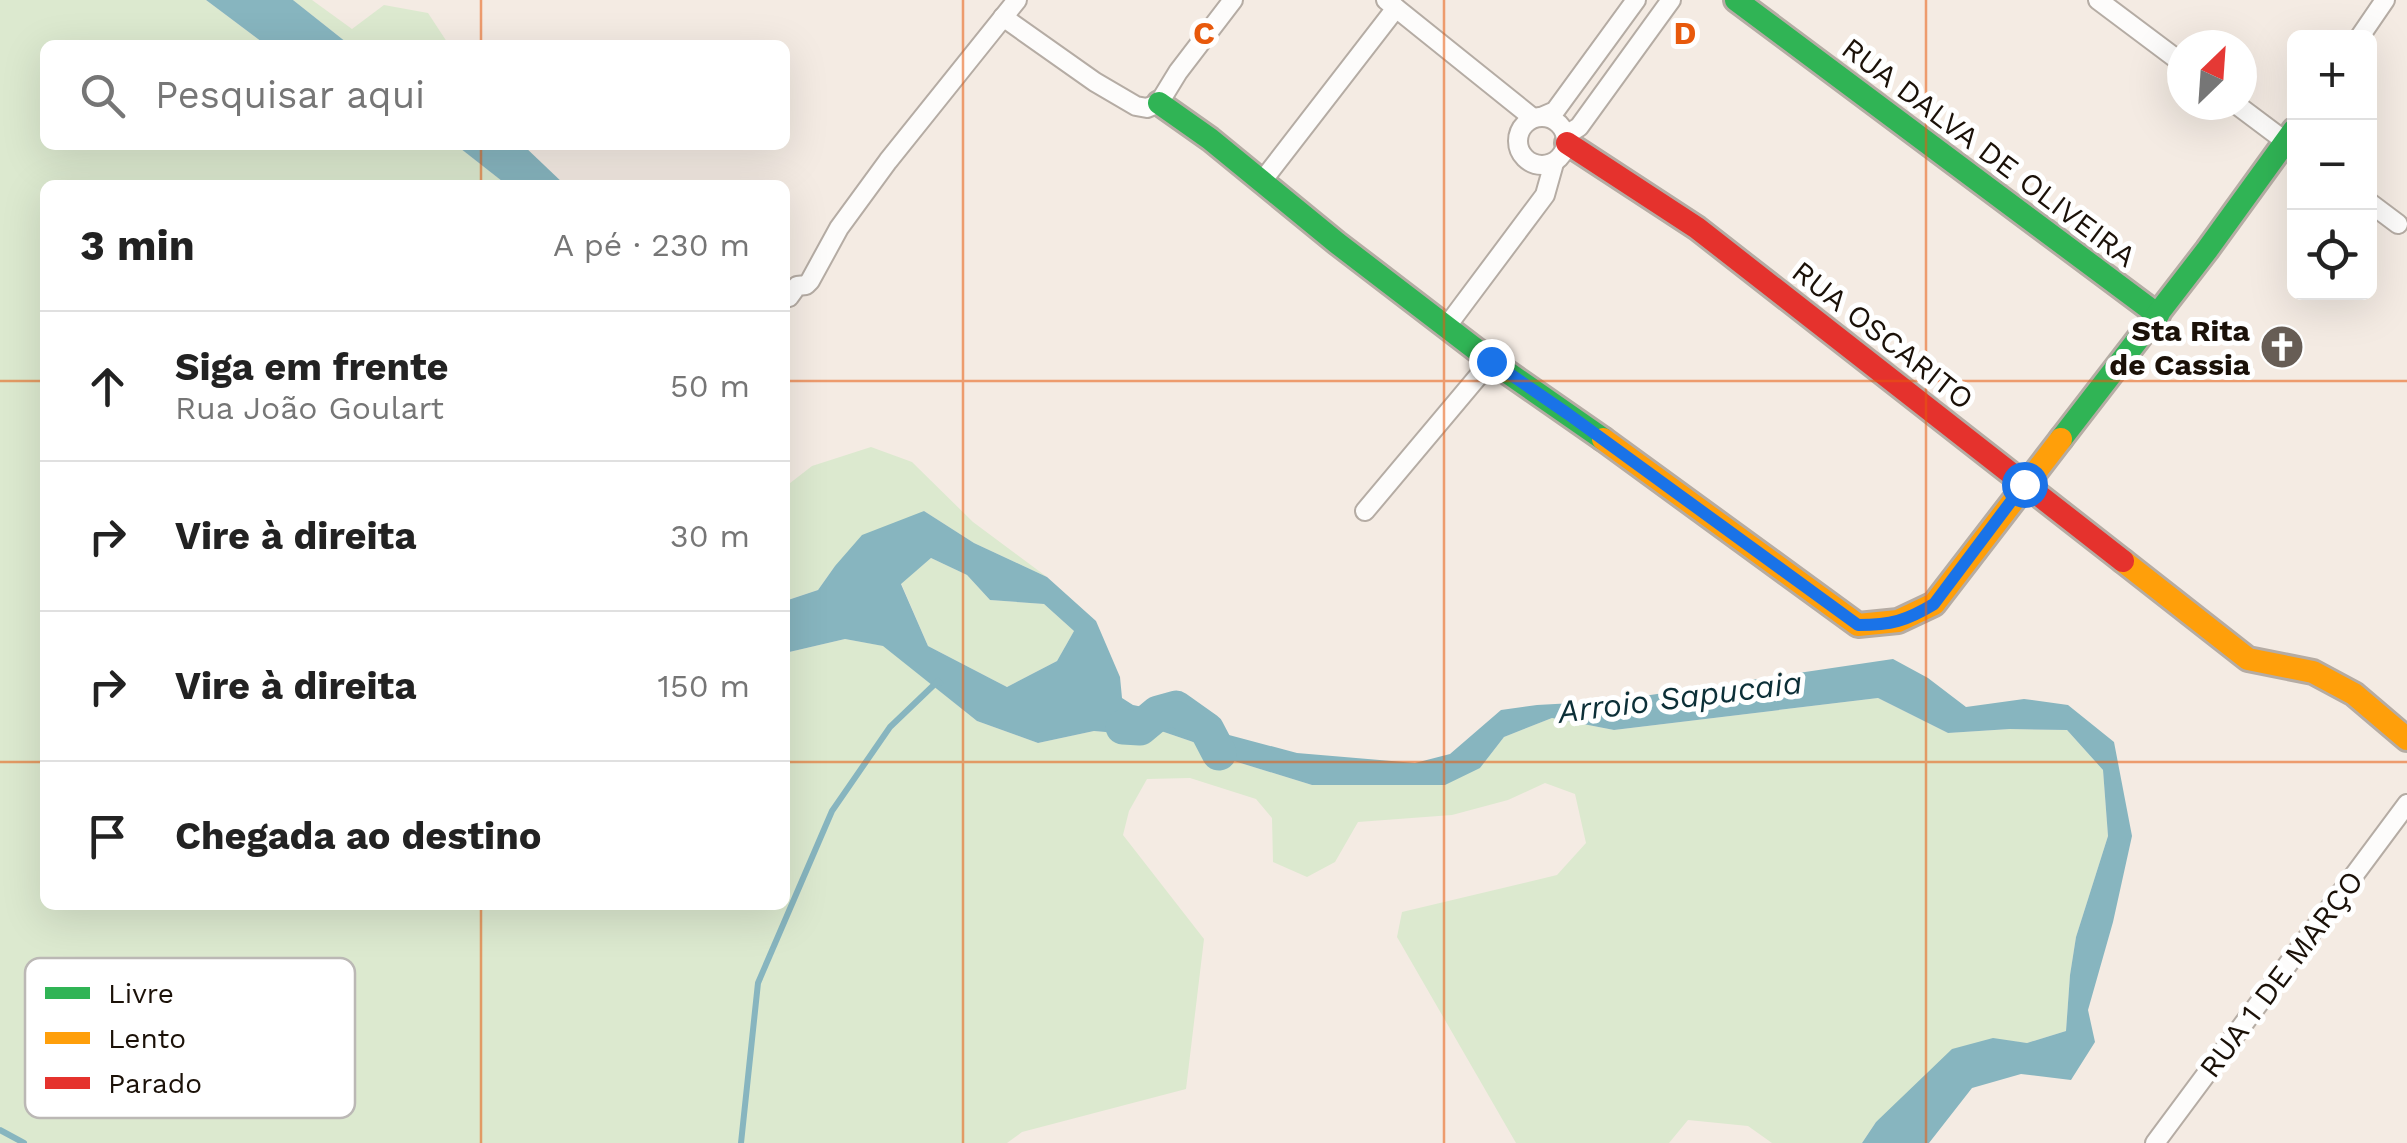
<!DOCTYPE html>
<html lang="pt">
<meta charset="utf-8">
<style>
:root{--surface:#fff;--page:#f6f6f6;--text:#222;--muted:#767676;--line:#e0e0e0}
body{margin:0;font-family:"Work Sans",sans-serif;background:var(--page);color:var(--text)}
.controls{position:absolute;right:30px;top:30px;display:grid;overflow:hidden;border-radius:15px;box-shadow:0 10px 40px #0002}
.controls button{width:90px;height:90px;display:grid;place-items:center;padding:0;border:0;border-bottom:2px solid var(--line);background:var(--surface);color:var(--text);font:50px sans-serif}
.compass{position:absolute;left:2167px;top:30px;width:90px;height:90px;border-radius:50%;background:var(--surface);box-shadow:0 10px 40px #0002;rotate:25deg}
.stop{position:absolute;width:30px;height:30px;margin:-22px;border:8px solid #1a73e8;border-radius:50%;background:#fff}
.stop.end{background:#1a73e8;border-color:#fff;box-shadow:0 2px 10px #0008}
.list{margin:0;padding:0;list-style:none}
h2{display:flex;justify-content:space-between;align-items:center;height:130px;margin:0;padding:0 40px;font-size:42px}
h2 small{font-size:32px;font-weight:400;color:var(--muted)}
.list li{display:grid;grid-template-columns:65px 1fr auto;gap:30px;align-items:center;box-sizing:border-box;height:150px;padding:0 40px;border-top:2px solid var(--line)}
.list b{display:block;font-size:38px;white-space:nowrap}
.list p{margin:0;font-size:32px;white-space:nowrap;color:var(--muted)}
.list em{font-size:32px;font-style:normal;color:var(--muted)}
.icon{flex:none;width:55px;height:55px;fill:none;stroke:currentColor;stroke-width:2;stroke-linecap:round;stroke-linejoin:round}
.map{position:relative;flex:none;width:2407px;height:1143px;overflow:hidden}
.search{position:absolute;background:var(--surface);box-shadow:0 10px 40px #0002;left:40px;top:40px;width:750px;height:110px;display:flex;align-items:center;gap:25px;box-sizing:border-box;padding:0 35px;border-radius:15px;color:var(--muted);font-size:38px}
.panel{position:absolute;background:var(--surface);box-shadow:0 10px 40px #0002;left:40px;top:180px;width:750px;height:730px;border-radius:15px}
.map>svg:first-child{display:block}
.green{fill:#dce9cf}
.water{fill:#87b5bf;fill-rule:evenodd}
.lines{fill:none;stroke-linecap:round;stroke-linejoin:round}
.stream{stroke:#87b5bf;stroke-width:6}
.river{stroke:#87b5bf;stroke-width:35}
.street-casing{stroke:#b5aca4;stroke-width:22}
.fast-casing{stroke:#b5aca4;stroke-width:28}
.slow-casing{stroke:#b5aca4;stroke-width:28}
.jam-casing{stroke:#b5aca4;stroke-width:28}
.street{stroke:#fdfcfb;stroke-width:18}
.fast{stroke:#30b455;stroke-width:22}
.slow{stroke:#ff9f0a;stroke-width:22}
.jam{stroke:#e5322d;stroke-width:22}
.route{stroke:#1a73e8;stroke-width:12}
.grid{fill:none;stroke:#e8590c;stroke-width:2.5;stroke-opacity:0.55}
.labels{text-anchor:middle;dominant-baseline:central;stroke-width:10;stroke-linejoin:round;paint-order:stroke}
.street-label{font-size:30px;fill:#1b1108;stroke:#fff}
.poi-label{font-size:30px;font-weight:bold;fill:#1b1108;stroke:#fff;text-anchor:end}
.water-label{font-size:32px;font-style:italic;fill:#0c2f37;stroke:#fff}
.key{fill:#fff;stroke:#bbb8b5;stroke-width:2.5}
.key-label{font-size:28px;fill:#1b1108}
.grid-label{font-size:32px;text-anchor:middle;font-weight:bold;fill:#e8590c;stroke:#fff;stroke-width:10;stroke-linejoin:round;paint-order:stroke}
</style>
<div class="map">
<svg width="2407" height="1143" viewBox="0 0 2407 1143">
<rect width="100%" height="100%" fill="#f4ebe3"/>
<g class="green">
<polygon points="0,0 206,0 266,45 45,45 45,145 456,145 507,185 45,185 45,905 785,905 785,653 845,639 884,646 977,721 1038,743 1094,731 1128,734 1161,731 1199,744 1221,757 1312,785 1480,768 1504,737 1552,718 1614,730 1878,698 1948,733 2010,729 2067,730 2103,770 2108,836 2076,937 2070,975 2066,1031 2027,1043 1993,1039 1876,1122 1862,1143 1772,1143 1748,1126 1688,1120 1669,1143 1516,1143 1397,937 1402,912 1557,875 1586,843 1575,794 1545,783 1508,800 1452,815 1358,822 1335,862 1307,877 1273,862 1272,818 1256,799 1190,778 1147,779 1129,811 1123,835 1204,939 1186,1089 1022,1132 1007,1143 0,1143"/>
<polygon points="293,0 312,0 352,29 384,5 428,13 449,45 360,45 346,42"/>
<polygon points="871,447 912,462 973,522 1047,577 974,543 924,511 835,566 818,590 785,601 785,487 812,466"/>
<polygon points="931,558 967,575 990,600 1044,604 1074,631 1057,661 1007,687 928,646 901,583"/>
</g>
<g class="water">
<polygon points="206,0 293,0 346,42 360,45 266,45"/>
<polygon points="456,145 523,145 565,185 507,185"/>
<path d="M924 511 974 543 1047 577 1096 621 1120 677 1122 698 1133 705 1206 720 1229 735 1297 753 1415 763 1450 754 1501 710 1537 705 1610 701 1893 659 1928 678 1966 707 2024 699 2068 705 2114 742 2132 836 2113 922 2088 1010 2095 1042 2071 1080 2021 1074 1972 1088 1929 1143H1862L1876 1122 1952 1049 1993 1038 2027 1043 2066 1031 2070 975 2076 937 2108 836 2103 770 2067 730 2010 729 1948 733 1878 698 1614 730 1552 718 1504 737 1480 768 1445 785H1312L1221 757 1199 744 1161 731 1128 734 1094 731 1038 743 977 721 883 646 845 639 785 653V601L818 590 835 566 862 535ZM931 558 967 575 990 600 1044 604 1074 631 1057 661 1007 687 928 646 901 584Z"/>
</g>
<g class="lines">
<g class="stream">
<polyline points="0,1130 24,1143"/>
<polyline points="741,1143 758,983 832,811 890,727 938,681 940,683"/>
</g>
<polyline class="river" points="1123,727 1140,728 1158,713 1176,708 1207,730 1219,753"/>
<defs>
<g id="street">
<polyline points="1386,0 1533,118"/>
<polyline points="2098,0 2182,63"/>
<polyline points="1003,17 1095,82 1136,106 1147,108 1159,103 1178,72 1233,0"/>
<polyline points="2359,38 2385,0"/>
<polyline points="2237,105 2293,147"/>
<circle cx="1542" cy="141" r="24"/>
<polyline points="1541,117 1555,111 1636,0"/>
<polyline points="1566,135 1579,127 1671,0"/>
<polyline points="1263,180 1396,8"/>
<polyline points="2370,203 2398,224"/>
<polyline points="785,294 789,297 797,286 806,285 810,281 839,228 888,161 1017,0"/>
<polyline points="1447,326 1545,195 1554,163"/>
<polyline points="1365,511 1491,361"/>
<polyline points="2155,1143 2407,804"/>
</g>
<g id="fast">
<polyline points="1736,0 2158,315"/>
<polyline points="1159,103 1210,139 1337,243 1491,361 1603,439"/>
<polyline points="2061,439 2207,250 2294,130"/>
</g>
<g id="slow">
<polyline points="1603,439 1858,625 1898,621 1934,604 2061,439"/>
<polyline points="2123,561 2248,659 2313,672 2354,694 2407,739"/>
</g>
<polyline id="jam" points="1567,143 1697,228 2123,561"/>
</defs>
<use href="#street" class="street-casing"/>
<use href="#fast" class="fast-casing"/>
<use href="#slow" class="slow-casing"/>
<use href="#jam" class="jam-casing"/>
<use href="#street" class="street"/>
<use href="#fast" class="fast"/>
<use href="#slow" class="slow"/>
<use href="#jam" class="jam"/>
</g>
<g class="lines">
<path class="route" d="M1491 361 1568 414 1858 625C1891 625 1906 621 1934 604L2024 484"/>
</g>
<path class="grid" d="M481 0V45M963 0V1143M1444 0V1143M1926 0V1143M481 145V185M0 381H45M785 381H2407M0 762H45M785 762H2407M481 905V1143"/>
<defs>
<symbol id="church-disc" viewBox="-11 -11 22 22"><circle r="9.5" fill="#675d55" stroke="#fff"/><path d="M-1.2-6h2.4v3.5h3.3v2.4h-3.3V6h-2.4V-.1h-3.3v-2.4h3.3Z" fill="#fff"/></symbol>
</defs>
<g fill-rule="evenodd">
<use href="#church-disc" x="2257" y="322" width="50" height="50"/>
</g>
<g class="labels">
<g class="street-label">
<text transform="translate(1989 152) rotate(37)">RUA DALVA DE OLIVEIRA</text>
<text transform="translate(1883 335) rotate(38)">RUA OSCARITO</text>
<text transform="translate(2281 974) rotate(-53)">RUA 1 DE MARÇO</text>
</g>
<g class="poi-label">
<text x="2250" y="330">Sta Rita<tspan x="2250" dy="34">de Cassia</tspan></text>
</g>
<g class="water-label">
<text transform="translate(1680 697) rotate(-7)">Arroio Sapucaia</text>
</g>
</g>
<rect x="25" y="958" width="330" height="160" rx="15" class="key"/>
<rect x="45" y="987" width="45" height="12" fill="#30b455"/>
<rect x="45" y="1032" width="45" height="12" fill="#ff9f0a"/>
<rect x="45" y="1077" width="45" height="12" fill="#e5322d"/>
<g class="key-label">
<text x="108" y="1003">Livre</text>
<text x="108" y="1048">Lento</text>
<text x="108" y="1093">Parado</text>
</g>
<g class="grid-label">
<text x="1204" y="44">C</text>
<text x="1685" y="44">D</text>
</g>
</svg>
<div class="controls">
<button>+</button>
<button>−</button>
<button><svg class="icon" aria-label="locate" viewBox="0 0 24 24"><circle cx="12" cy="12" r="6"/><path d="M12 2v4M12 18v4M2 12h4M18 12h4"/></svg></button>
</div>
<svg class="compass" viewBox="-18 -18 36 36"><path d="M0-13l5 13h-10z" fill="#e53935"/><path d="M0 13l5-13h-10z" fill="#767676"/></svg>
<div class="stop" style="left:2024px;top:484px"></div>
<div class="stop end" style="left:1491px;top:361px"></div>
<div class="search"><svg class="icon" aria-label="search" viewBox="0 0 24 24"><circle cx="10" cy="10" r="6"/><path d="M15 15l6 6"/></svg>Pesquisar aqui</div>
<section class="panel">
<h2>3 min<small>A pé · 230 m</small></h2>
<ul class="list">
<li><svg class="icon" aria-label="ahead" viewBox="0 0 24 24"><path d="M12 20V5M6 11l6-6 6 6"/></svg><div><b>Siga em frente</b><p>Rua João Goulart</p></div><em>50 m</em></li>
<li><svg class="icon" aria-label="right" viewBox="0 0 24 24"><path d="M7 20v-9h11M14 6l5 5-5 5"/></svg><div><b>Vire à direita</b></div><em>30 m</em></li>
<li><svg class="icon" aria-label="right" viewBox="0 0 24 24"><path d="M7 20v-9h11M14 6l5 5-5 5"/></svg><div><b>Vire à direita</b></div><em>150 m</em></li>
<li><svg class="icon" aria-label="arrive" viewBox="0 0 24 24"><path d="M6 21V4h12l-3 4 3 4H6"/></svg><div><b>Chegada ao destino</b></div></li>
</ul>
</section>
</div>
